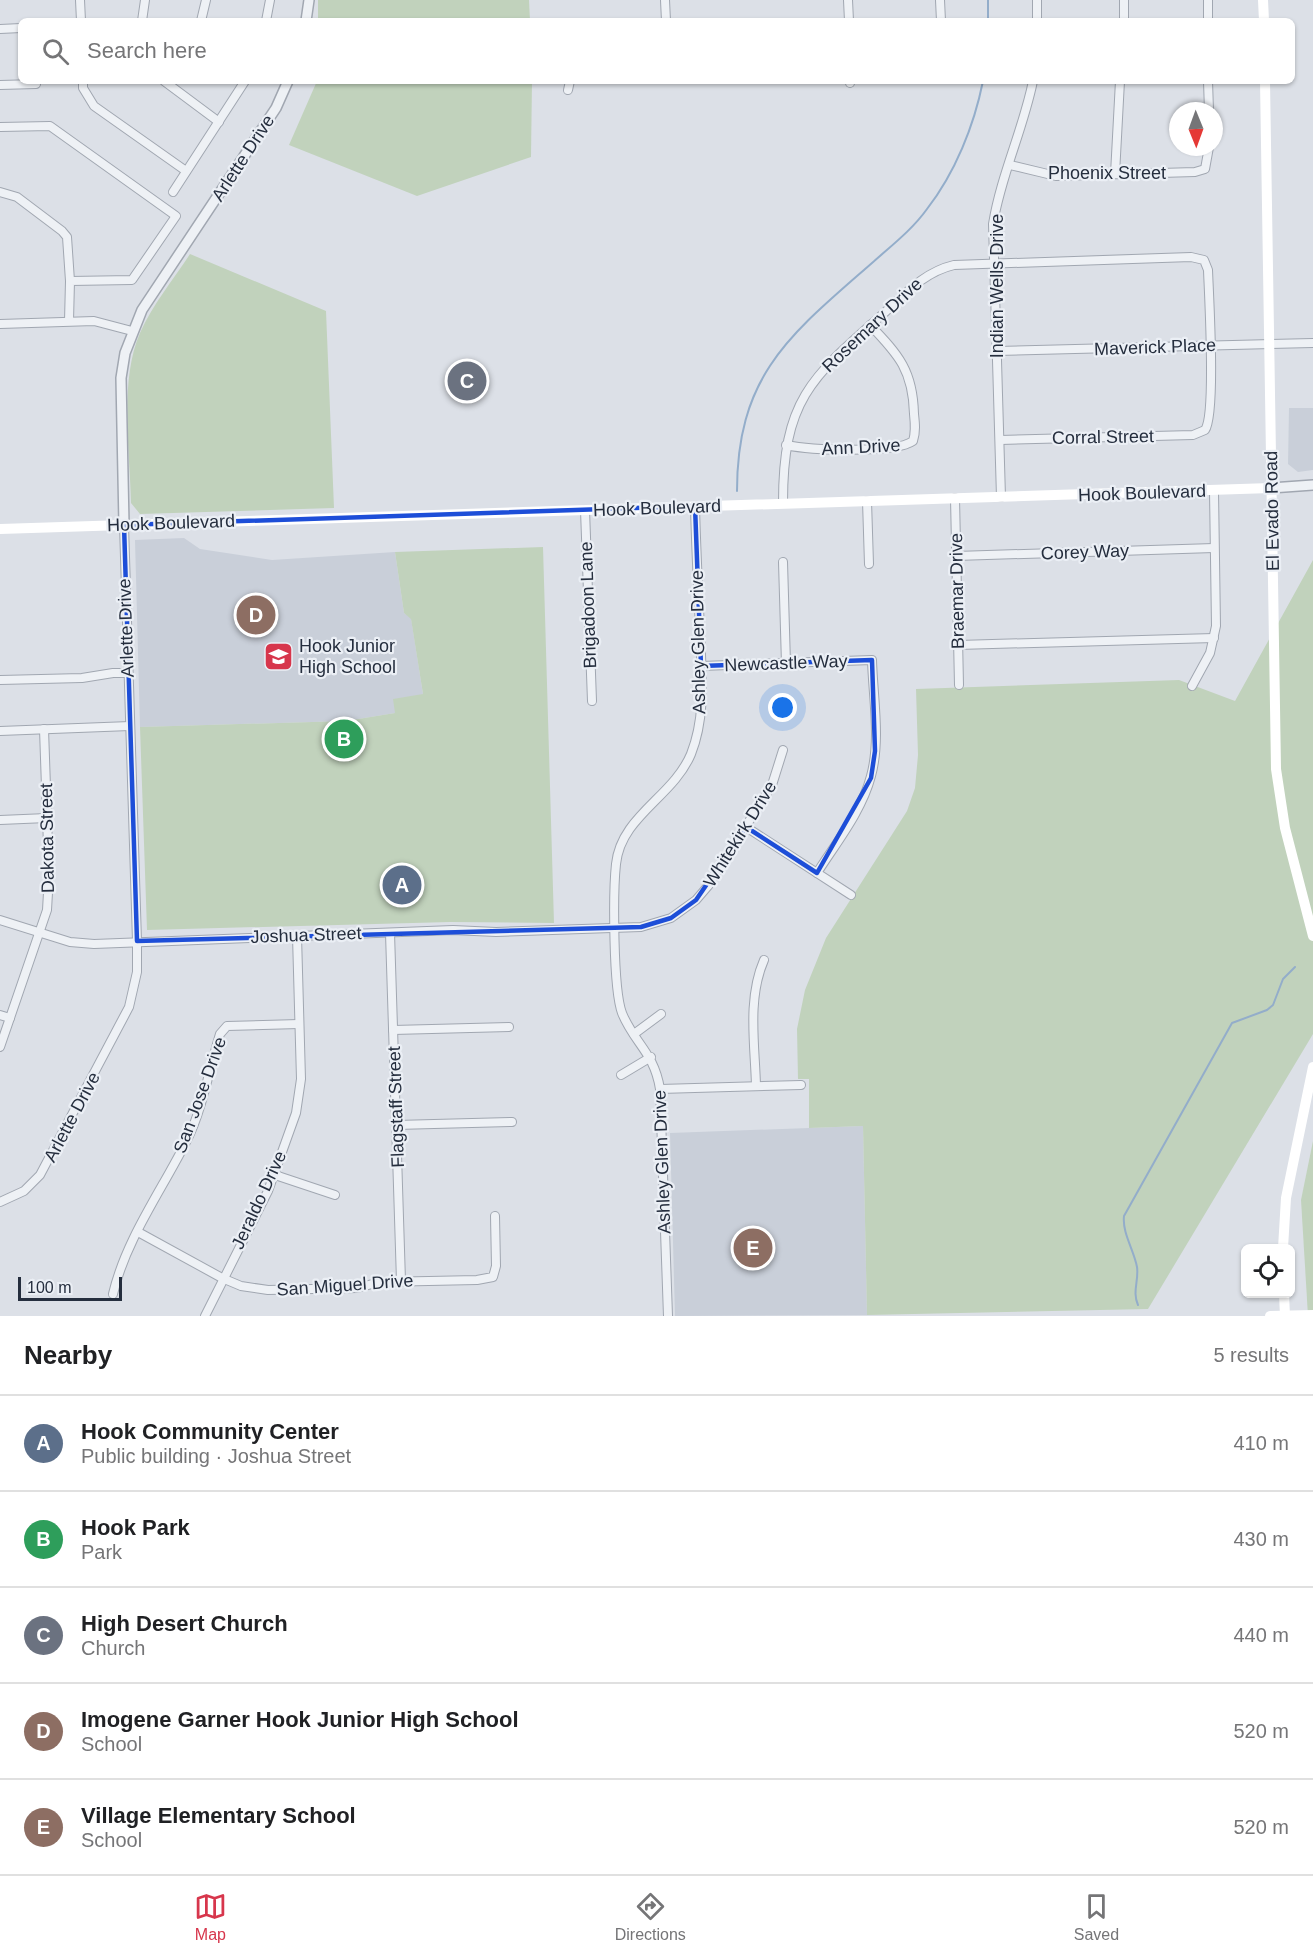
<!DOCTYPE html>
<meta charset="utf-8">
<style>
:root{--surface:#fff;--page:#f6f6f6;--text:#202124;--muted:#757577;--line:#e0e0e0;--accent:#d7364c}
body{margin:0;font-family:Arial,sans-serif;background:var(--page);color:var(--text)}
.controls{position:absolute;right:18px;bottom:18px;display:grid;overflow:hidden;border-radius:9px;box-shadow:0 2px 4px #0004}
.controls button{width:54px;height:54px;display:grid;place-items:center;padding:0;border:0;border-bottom:2px solid var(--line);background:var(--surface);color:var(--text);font:30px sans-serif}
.compass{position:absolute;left:1169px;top:102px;width:54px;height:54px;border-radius:50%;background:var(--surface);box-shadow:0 2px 4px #0004;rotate:179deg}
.scale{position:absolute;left:18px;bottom:15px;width:104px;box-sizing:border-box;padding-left:6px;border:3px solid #252e3e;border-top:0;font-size:16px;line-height:21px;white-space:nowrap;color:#252e3e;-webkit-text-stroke:4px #ebeff5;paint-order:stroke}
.you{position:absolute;left:783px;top:708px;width:21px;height:21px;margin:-15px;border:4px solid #fff;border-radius:50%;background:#1a73e8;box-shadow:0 0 0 9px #1a73e833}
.badge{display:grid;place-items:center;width:39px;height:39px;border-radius:50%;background:var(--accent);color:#fff;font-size:20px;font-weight:700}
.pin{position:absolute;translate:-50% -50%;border:3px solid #fff;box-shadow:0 2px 6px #0006}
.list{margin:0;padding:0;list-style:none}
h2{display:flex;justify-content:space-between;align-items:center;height:78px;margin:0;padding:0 24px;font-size:26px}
h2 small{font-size:20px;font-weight:400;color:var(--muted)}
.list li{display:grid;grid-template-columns:39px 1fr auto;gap:18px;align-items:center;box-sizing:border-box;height:96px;padding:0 24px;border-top:2px solid var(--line)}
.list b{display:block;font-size:22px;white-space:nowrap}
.list p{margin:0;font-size:20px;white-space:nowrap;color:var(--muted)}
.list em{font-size:20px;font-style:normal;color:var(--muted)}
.icon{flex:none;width:33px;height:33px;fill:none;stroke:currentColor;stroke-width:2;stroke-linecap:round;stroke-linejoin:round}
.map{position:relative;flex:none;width:1313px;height:1316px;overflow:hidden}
.search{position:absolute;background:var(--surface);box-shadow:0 2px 4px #0004;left:18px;right:18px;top:18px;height:66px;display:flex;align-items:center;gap:15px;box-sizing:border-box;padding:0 21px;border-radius:9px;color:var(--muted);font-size:22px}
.sheet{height:558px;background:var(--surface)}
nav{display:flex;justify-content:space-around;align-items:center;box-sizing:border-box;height:84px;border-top:2px solid var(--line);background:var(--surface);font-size:16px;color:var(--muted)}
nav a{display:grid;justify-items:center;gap:3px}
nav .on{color:var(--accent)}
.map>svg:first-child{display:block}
.built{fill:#c9cfd9}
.green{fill:#c1d2bc}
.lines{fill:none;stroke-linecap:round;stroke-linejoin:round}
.stream{stroke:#93adca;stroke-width:2}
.minor-casing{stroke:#a1a7b1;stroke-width:10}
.tertiary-casing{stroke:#a1a7b1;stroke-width:12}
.minor{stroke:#eef1f5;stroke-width:8}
.tertiary{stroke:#eef1f5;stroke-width:9}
.secondary{stroke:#fff;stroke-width:10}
.marked{fill:none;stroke:#1d4ed8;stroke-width:4.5;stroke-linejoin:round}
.labels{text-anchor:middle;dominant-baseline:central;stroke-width:4.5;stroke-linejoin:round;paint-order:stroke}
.street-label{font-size:18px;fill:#252e3e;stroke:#ebeff5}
.poi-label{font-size:18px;fill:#252e3e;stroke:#ebeff5;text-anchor:start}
</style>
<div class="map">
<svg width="1313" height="1316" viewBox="0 0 1313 1316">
<rect width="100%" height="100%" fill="#dce0e7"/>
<g class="built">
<polygon points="1289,408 1313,408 1313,470 1298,472 1288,464"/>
<polygon points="184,538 200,549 272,560 395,552 404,613 411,618 423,694 395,713 346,721 140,727 135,540"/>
<polygon points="863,1126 867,1315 675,1316 670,1133"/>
</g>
<g class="green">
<polygon points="318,0 529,0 530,21 318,21"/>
<polygon points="317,81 532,81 531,157 417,196 289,145"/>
<path d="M190 254 326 311 334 508 140 514 131 503C130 451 119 381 140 333 153 304 173 280 190 254Z"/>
<polygon points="543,547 554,923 450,922 147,930 140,727 346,721 395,713 393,699 423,694 411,619 404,613 395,552"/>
<polygon points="1313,560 1313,1034 1148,1309 867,1315 863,1126 809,1128 809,1079 798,1079 797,1029 805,990 826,938 907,811 915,788 918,755 916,689 1179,680 1235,701"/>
<polygon points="1313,1141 1313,1316 1308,1316 1301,1200"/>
</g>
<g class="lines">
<g class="stream">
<polyline points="988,0 988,21"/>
<path d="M737 491C737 374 791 334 872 263 891 246 912 230 927 209 955 173 974 126 983 81"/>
<path d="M1138 1305C1132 1292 1139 1280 1137 1267 1134 1250 1122 1233 1124 1216L1232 1023 1267 1010 1273 1005 1283 979 1295 967"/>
</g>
<defs>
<g id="minor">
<polyline points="80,0 81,21"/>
<polyline points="665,0 666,21"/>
<polyline points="848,0 849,21"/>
<polyline points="940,0 941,21"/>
<polyline points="1037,0 1037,21"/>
<polyline points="1124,0 1124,21"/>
<polyline points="1208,0 1208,21"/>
<polyline points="142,21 145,0"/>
<polyline points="201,21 206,0"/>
<polyline points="266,21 270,0"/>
<polyline points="0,29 21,28"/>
<polyline points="83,81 83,88 94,106 186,171"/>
<polyline points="164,81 219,122"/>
<polyline points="850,81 850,83"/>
<polyline points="1208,81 1209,111"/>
<polyline points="0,85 36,84"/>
<polyline points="568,90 570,81"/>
<polyline points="0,127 50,126 176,216 132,280 70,281 69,321"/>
<polyline points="1010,165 1056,176 1195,172 1205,169 1209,147"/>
<polyline points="1115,174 1120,81"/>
<polyline points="0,192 17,197 62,231 67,237 70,281"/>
<polyline points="173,192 245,81"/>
<polyline points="0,324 94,321 132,331"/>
<polyline points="997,351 1313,343"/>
<path d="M786 445C809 450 895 454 913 441 916 432 915 423 914 414 913 371 899 355 870 325"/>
<path d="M1001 497 993 224C1001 175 1023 130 1033 81"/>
<polyline points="955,498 959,685"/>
<polyline points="867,501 869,564"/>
<path d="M783 503C783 401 810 378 883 314 905 294 924 272 954 265L1191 257 1204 260 1208 270C1209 297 1216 414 1205 430L1193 435 1000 440"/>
<polyline points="585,510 592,701"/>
<polyline points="956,556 1214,548"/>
<polyline points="783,562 786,664"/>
<polyline points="958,645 1214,638"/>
<path d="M701 666 872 660C873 697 881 740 871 776 862 811 836 843 817 873"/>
<polyline points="0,680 82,678 113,673 128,673"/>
<polyline points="1192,686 1210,653 1216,626 1214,491"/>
<polyline points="0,731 130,726"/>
<polyline points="0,820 47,818"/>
<polyline points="746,827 851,895"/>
<polyline points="0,920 70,942 94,944 453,930 496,932 641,927 671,918 696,900 708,886 772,785 783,750"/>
<polyline points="390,933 401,1281"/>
<polyline points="0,1015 10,1018"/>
<polyline points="393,1030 509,1027"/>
<polyline points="634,1034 661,1014"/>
<polyline points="0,1047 47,910 49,875 44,729"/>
<polyline points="621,1075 651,1057"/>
<path d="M756 1086C755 1045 747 999 764 960"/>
<polyline points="660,1089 801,1085"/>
<polyline points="396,1125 512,1122"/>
<polyline points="275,1175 335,1195"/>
<polyline points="0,1202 24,1191 40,1175 129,1007 137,972 137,941 124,525"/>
<polyline points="138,1232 222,1278 241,1286 268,1290 357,1288 380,1282 477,1280 493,1277 496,1266 495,1216"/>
<path d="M113 1294C126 1239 162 1190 187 1140 202 1111 210 1066 220 1034L227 1026 299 1024"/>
<polyline points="205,1316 268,1191 296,1113 301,1079 297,936"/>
<path d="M668 1316 660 1089C654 1052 634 1043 622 1013 613 989 613 892 616 864 621 816 673 797 691 754 707 714 701 671 700 629 698 588 696 547 695 506"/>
</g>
<g id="tertiary">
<polyline points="306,21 309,0"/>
<polyline points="1271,488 1313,485"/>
<polyline points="124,525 121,378 125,353 142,310 276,108 288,81"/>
</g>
</defs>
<use href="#minor" class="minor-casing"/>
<use href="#tertiary" class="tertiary-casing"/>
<use href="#minor" class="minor"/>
<use href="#tertiary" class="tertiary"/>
<g class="secondary">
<polyline points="1263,0 1264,21"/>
<polyline points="1265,81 1276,769 1285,828 1313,936"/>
<polyline points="0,529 1271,488"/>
<polyline points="1283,1248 1286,1198 1313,1067"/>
<polyline points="1284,1294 1285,1316"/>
<polyline points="1270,1316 1313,1315"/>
</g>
</g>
<path class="marked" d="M695 506 701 666 872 660 875 751 871 778 817 873 746 827 696 900 671 918 641 927 137 941 124 525Z"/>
<defs>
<symbol id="school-square" viewBox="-11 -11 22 22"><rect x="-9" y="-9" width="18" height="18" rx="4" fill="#d7364c" stroke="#ebeff5"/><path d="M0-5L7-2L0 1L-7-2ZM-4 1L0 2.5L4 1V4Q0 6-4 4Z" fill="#fff"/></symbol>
</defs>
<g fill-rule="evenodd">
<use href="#school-square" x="262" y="640" width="33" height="33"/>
</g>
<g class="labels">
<g class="street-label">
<text transform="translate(243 158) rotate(-57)">Arlette Drive</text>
<text x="1107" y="173">Phoenix Street</text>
<text transform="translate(997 286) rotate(-90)">Indian Wells Drive</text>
<text transform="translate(872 325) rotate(-43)">Rosemary Drive</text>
<text transform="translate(1155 347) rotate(-2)">Maverick Place</text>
<text transform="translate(1103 437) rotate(-1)">Corral Street</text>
<text transform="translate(861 447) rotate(-3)">Ann Drive</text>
<text transform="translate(1142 493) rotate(-2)">Hook Boulevard</text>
<text transform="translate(657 508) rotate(-2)">Hook Boulevard</text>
<text transform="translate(1272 511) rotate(-91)">El Evado Road</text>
<text transform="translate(171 523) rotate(-2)">Hook Boulevard</text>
<text transform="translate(1085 552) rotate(-2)">Corey Way</text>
<text transform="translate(957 591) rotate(-91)">Braemar Drive</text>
<text transform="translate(588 605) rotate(-92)">Brigadoon Lane</text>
<text transform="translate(126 628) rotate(-92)">Arlette Drive</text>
<text transform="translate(698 642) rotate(-91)">Ashley Glen Drive</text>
<text transform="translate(786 663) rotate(-2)">Newcastle Way</text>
<text transform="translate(740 834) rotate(-58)">Whitekirk Drive</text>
<text transform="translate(47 838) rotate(-91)">Dakota Street</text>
<text transform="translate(306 935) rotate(-2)">Joshua Street</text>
<text transform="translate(200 1095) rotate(-70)">San Jose Drive</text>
<text transform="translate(396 1107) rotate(-92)">Flagstaff Street</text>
<text transform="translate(72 1117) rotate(-62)">Arlette Drive</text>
<text transform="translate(662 1162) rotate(-92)">Ashley Glen Drive</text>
<text transform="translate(259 1200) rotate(-65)">Jeraldo Drive</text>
<text transform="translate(345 1285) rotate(-4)">San Miguel Drive</text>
</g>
<g class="poi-label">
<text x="299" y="646">Hook Junior<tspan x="299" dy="21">High School</tspan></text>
</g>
</g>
</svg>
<div class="controls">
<button><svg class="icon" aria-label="locate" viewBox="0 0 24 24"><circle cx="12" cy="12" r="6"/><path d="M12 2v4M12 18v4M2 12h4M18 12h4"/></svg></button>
</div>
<svg class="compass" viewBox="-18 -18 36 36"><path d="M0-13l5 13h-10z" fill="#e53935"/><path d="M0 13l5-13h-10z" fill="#757577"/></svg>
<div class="scale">100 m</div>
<div class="you"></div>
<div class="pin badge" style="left:402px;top:885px;background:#5c6f8a">A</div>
<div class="pin badge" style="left:344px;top:739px;background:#2e9e5b">B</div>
<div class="pin badge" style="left:467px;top:381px;background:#6b7280">C</div>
<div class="pin badge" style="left:256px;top:615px;background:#8d6e63">D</div>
<div class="pin badge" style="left:753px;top:1248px;background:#8d6e63">E</div>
<div class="search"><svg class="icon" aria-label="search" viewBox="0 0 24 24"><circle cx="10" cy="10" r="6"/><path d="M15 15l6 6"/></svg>Search here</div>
</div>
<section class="sheet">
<h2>Nearby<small>5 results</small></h2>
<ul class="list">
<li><span class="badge" style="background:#5c6f8a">A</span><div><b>Hook Community Center</b><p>Public building · Joshua Street</p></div><em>410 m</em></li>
<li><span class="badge" style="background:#2e9e5b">B</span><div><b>Hook Park</b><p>Park</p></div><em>430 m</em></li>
<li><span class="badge" style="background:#6b7280">C</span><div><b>High Desert Church</b><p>Church</p></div><em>440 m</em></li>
<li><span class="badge" style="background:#8d6e63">D</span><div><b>Imogene Garner Hook Junior High School</b><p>School</p></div><em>520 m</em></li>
<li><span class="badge" style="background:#8d6e63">E</span><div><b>Village Elementary School</b><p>School</p></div><em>520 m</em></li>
</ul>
</section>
<nav>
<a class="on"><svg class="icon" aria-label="map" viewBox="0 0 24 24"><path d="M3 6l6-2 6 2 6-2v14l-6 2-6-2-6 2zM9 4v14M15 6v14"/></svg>Map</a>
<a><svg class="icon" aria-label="directions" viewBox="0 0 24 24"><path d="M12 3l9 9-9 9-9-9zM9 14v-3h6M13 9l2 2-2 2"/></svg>Directions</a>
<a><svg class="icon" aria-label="saved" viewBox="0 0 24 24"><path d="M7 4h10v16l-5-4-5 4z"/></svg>Saved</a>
</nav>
